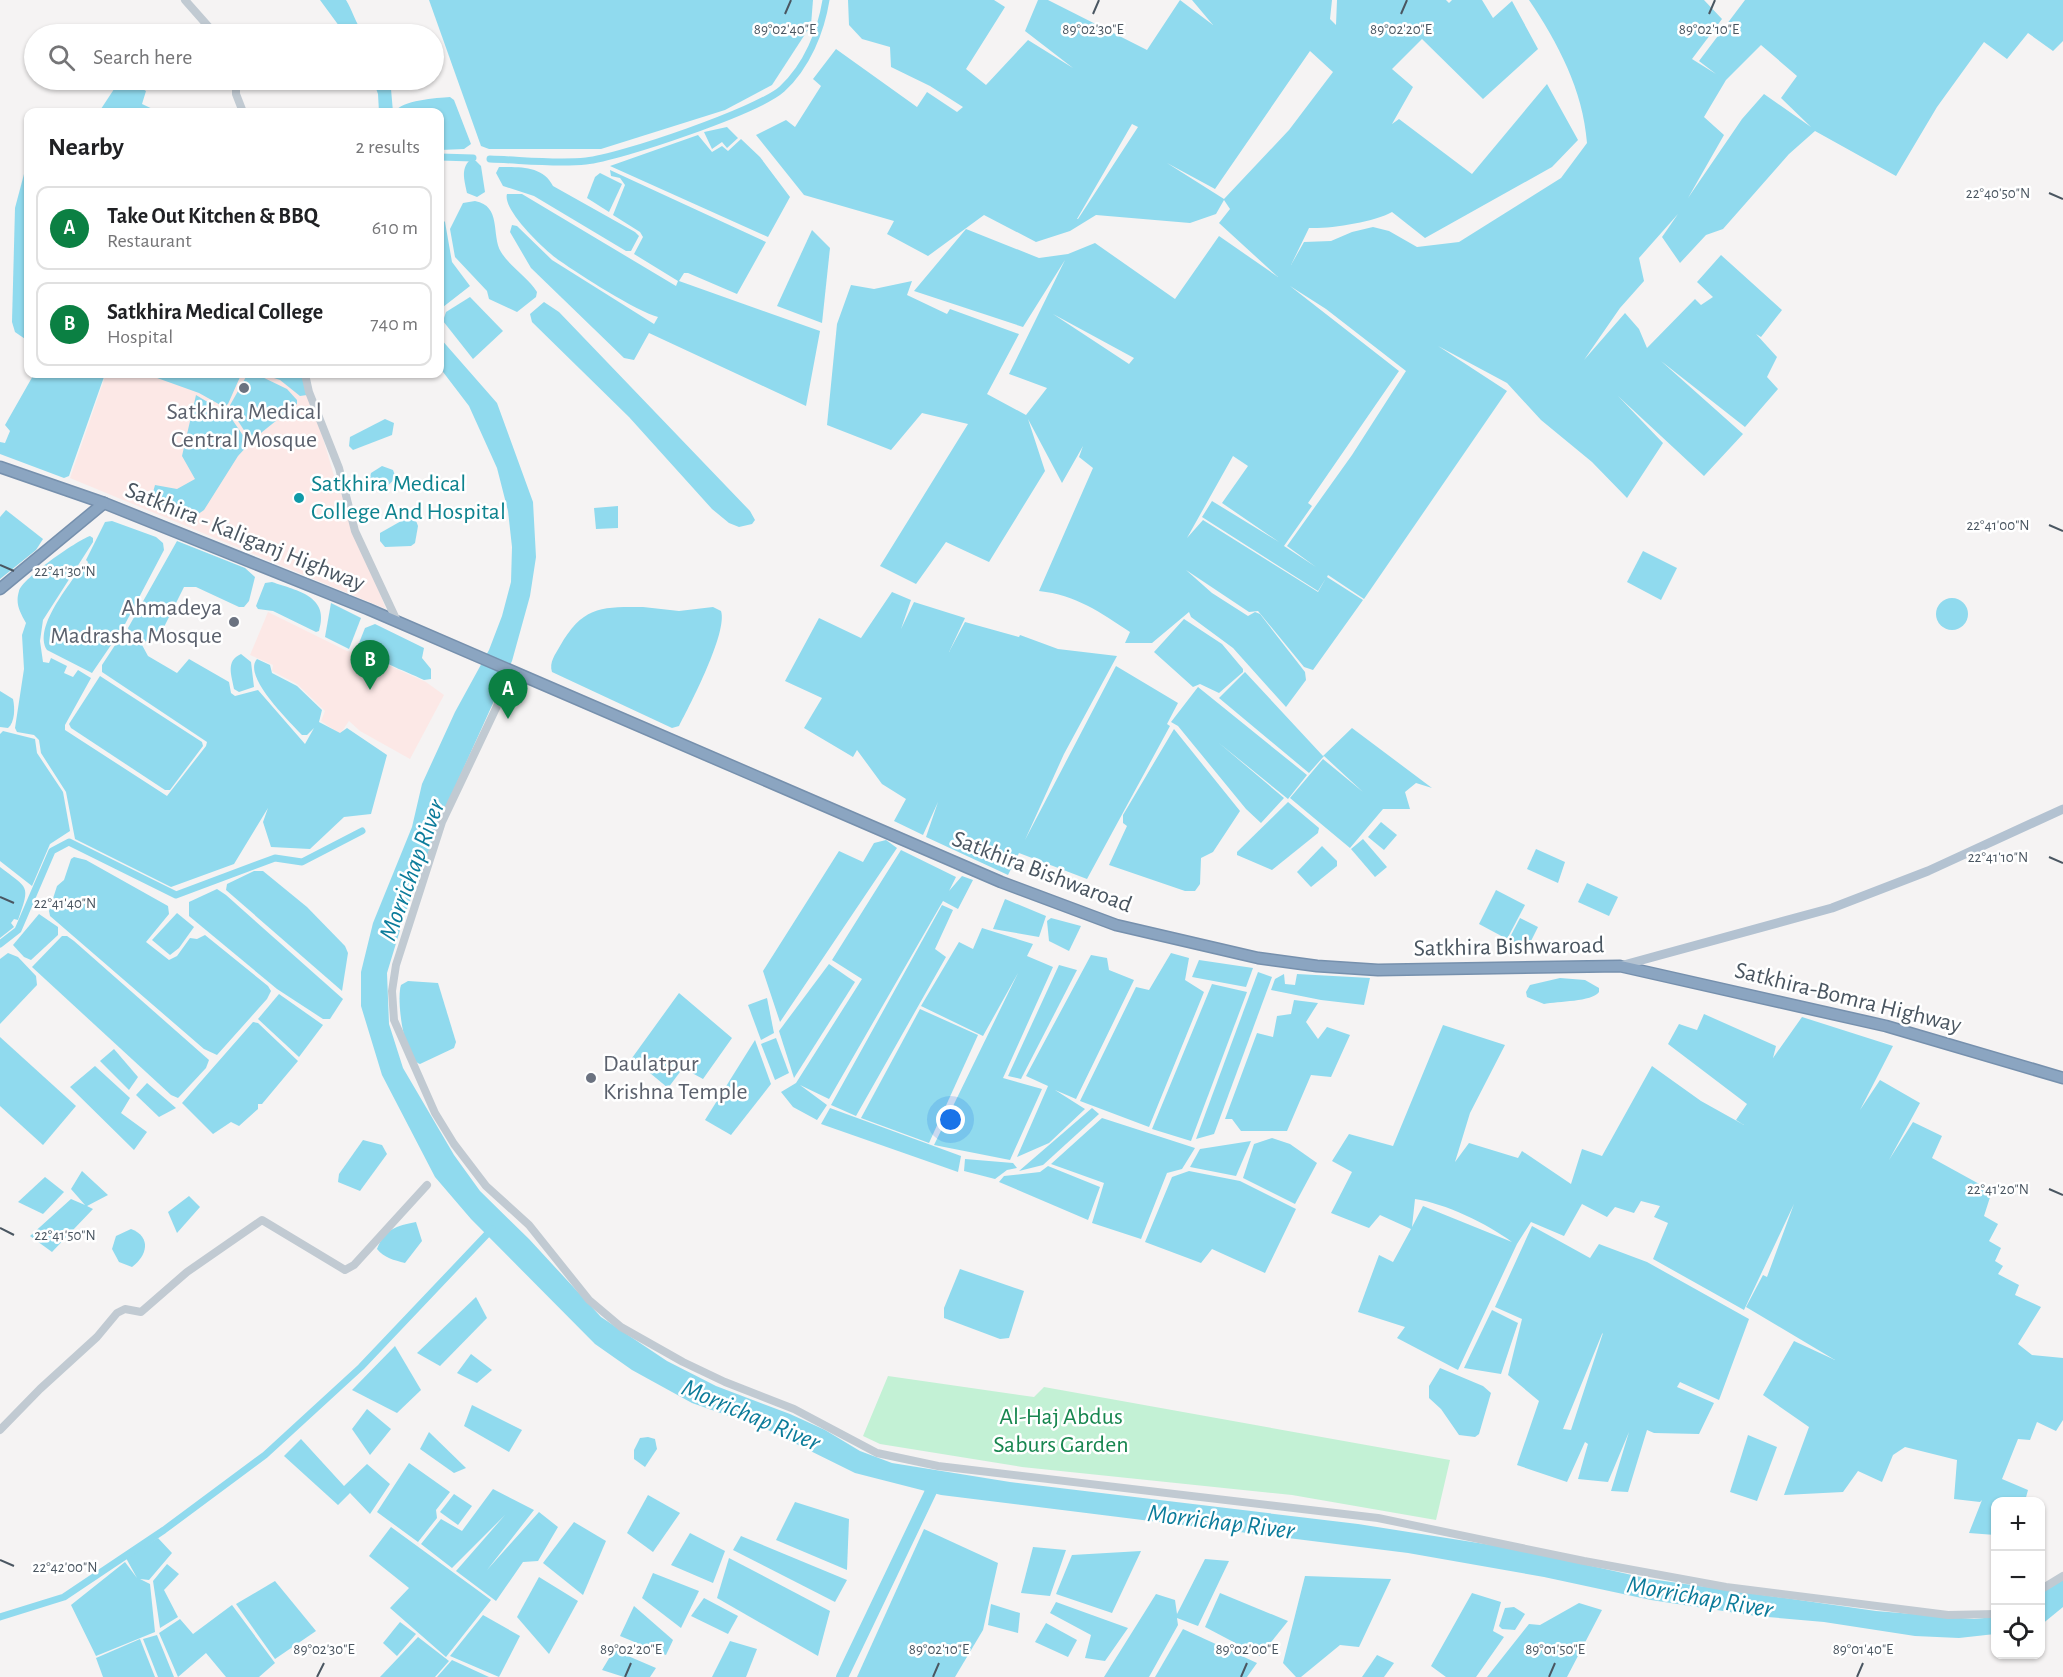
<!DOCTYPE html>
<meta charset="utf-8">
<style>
:root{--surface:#fff;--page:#f2f2f2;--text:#202124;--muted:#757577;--line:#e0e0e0;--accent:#0b8043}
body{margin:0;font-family:"Alegreya Sans",sans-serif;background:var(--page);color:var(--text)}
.controls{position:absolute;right:18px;bottom:18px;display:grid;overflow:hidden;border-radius:12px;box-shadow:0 2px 4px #0004}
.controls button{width:54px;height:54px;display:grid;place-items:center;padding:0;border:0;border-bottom:2px solid var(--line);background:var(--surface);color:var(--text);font:30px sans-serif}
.you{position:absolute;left:951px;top:1120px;width:21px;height:21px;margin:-15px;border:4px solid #fff;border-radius:50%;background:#1a73e8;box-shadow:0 0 0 9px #1a73e833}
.badge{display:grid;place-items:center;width:39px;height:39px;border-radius:50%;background:var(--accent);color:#fff;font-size:20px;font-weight:700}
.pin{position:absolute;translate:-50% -50px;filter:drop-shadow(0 2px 3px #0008)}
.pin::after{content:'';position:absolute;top:32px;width:21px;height:18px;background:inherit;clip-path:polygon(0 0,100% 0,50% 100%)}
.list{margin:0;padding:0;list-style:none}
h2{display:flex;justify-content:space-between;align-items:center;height:78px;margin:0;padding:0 24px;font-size:26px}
h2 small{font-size:20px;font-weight:400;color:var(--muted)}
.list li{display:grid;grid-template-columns:39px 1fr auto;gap:18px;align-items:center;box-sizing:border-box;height:84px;margin:0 12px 12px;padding:0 12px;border:2px solid var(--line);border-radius:12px}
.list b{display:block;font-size:22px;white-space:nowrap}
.list p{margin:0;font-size:20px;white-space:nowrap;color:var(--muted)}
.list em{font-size:20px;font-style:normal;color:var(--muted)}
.icon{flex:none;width:33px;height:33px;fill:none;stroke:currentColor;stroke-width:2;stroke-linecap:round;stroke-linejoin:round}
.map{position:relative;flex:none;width:2063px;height:1677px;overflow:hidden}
.search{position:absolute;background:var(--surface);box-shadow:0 2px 4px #0004;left:24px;top:24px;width:420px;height:66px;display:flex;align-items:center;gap:15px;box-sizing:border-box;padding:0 21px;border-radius:33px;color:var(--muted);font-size:22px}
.panel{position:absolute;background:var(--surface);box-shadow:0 2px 4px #0004;left:24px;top:108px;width:420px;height:270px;border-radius:12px}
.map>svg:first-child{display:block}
.medical{fill:#fce8e6}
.green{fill:#c3f1d5}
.water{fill:#90daee;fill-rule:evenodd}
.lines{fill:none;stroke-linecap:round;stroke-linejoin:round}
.canal{stroke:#90daee;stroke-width:7}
.river{stroke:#90daee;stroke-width:12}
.highway-casing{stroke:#7690ad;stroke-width:13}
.minor{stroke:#c1cad2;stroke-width:8}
.major{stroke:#b3c2d1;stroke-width:9}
.highway{stroke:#8ba5c1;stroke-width:10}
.ticks{fill:none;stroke:#4a5661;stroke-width:2}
.worship-dot{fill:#6b7280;stroke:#fff;stroke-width:2}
.culture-dot{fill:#0f9aa8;stroke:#fff;stroke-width:2}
.labels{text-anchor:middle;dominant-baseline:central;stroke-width:5;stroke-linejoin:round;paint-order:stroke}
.worship-label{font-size:24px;fill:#5b616d;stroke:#fff}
.culture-label{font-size:24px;fill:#0d838f;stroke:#fff;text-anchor:start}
.street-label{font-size:24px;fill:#4a5661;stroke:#fff}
.park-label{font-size:24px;fill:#17864f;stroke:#fff}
.water-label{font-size:26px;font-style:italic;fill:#0c7c9b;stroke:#fff}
.ticks-label{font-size:15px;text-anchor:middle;fill:#4a5661;stroke:#fff;stroke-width:5;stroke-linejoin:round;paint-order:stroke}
</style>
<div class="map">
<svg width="2063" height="1677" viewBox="0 0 2063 1677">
<rect width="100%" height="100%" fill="#f5f3f3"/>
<g class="medical">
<polygon points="106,374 304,374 335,479 386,609 70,478"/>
<polygon points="268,612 347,651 363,654 426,682 444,695 410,759 360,731 349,721 340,734 321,721 325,711 297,684 272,671 273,665 250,655"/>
</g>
<polygon class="green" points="888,1376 1034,1397 1044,1387 1450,1460 1436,1520 1292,1495 1022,1467 880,1444 863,1436"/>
<g class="water">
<path d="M320 0H346C353 11 355 23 364 34H345Z"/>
<polygon points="429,0 813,0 811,25 772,85 725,110 601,149 489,149 481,146"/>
<path d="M848 0H994L1005 7 966 69 986 85 1028 40 1073 68 1025 31 1038 0H1048L1147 50 1180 0 1213 25 1192 0H1332L1330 19 1336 25 1337 0H1446L1449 3 1452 0H1482L1493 18 1512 1 1538 49 1483 99 1422 39 1392 69 1413 87 1392 124 1399 119 1472 174 1547 84 1578 140 1552 167 1425 238 1392 212C1374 222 1330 229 1309 228L1291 265 1304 242 1331 241 1352 232 1373 227 1389 231 1417 247 1459 242 1561 178 1587 143C1583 90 1558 43 1529 0H1704L1722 19 1692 59 1716 74 1699 61 1745 0H2063V41L2053 51 2028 33 2007 59 1984 42 1937 107 1896 176 1815 131 1789 154 1723 229 1706 235 1680 263 1662 237 1678 214 1639 258 1644 281 1620 308 1584 360 1625 313 1639 329 1647 348 1695 299 1701 305 1713 297 1697 282 1721 255 1782 310 1761 337 1756 334 1777 357 1767 377 1778 389 1745 427 1661 361 1743 434 1704 476 1618 396 1663 443 1627 498 1592 462 1541 420 1507 383 1438 346 1507 391 1364 599 1328 575 1327 577 1363 600 1313 670 1304 667 1258 611 1249 612 1186 570 1212 593 1248 616 1255 612 1260 614 1305 672 1306 680 1286 707 1233 648 1191 617 1189 612 1152 643H1125L1130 632C1100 612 1076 595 1039 591L1093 468 1079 457 1083 446 1062 483 1028 419 1045 471 989 562 946 542 916 584 880 566 968 424 922 413 891 450 827 425 837 324 851 285 874 289 912 281 907 295 947 314 950 309 1019 334 987 394 1026 415 1047 388 1009 374 1065 260 1023 327 914 291 966 229 1039 258 1068 254 1095 243 1175 299 1219 236 1278 277 1219 223 1230 209 1224 200 1216 214 1190 223 1096 215 1070 231 1036 242 984 215 928 256 887 234 894 221 804 195 756 135 786 120 795 127 821 86 813 79 836 49 917 107 927 92 957 112 963 107 930 86 891 67 890 47 862 39 849 25ZM1761 45 1797 76 1781 98 1811 127 1764 94 1742 119 1688 198 1724 135 1704 117 1726 80ZM1310 51 1333 72 1289 130 1224 199 1167 163 1215 189ZM1132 124 1138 127 1078 219H1077ZM1290 286 1326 309 1406 371 1352 455 1287 546 1316 567 1284 546 1312 506 1308 503 1399 371ZM1053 314 1134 358 1129 364ZM1233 456 1248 466 1222 503 1279 542 1212 501 1202 517 1318 591 1326 578 1318 592 1203 520 1187 538Z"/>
<polygon points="120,80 127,80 146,91 142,104 159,112 99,112"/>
<polygon points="373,80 387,80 391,89 393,112 379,112 378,94"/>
<path d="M450 97 454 100 471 144 464 149 440 150V112H395C401 100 437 98 450 97Z"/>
<polygon points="727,127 738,138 727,148 722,142 712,149 704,132"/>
<polygon points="698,135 712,152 722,146 728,151 741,139 760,157 790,197 768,237 610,166"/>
<polygon points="28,159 28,341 15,332 12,322 15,208"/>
<path d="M470 160 476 161 481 166 485 192 477 197 467 193C465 182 460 169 470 160Z"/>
<path d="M499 167C521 167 543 166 553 186L635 232 639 236 631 251H626L534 196 503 186 496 173Z"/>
<path d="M610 170 766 242 737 294 688 273H684L679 281 820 331 806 406 649 333 634 360 624 358 531 268 510 232 512 225 517 226 552 260 654 324 658 317C636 311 580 275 560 261 546 252 502 210 507 194H522L676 286 678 281 634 254 643 237 640 232 613 215 625 185 620 178 611 176Z"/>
<polygon points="600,173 622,184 609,212 587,198 595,177"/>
<path d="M475 201C502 206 491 235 501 252 510 267 528 277 537 292L536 297 517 312 489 299 487 291 455 257 450 229 463 203Z"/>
<polygon points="440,217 445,222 452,262 470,286 443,307 440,305"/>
<polygon points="812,230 830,248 822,323 777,306"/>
<polygon points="470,297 503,331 473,359 443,321 446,312"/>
<polygon points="544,302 559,312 750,511 755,520 752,524 739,527 729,523 712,509 629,417 532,322 530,314"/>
<polygon points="440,338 497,403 533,502 536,557 530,596 512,661 442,816 404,917 387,973 389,1024 403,1068 454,1155 480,1191 529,1239 601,1317 667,1361 716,1386 790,1414 825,1430 860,1451 892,1463 1010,1482 1358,1524 1510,1548 1650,1579 1876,1611 1974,1619 1995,1617 1995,1634 1959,1638 1915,1636 1824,1622 1756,1616 1651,1600 1544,1577 1408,1553 941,1495 855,1473 766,1429 692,1403 632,1370 595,1344 471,1219 435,1177 382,1075 361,1006 361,972 373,923 412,827 422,784 455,712 489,650 502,616 511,582 512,547 508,511 497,468 469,406 440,368"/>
<polygon points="34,374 105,374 72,467 69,476 64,478 0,454 0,442 5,443 10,431 5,425"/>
<polygon points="146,374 236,374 240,377 228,404 224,407 199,393"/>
<polygon points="256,374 287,389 297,400 297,404 251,441 229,407 247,375"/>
<polygon points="262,374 305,374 307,395 300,396 280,380"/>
<polygon points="196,395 229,415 249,444 238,456 204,510 194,517 156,502 152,496 155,485 177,489 195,479 182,456"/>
<polygon points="385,419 394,423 392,435 353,450 349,446 350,437"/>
<polygon points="382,466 393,470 396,478 384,489 373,488 369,482 371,473"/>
<polygon points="618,506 618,528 596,529 594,508"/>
<polygon points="6,510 43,539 36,550 0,579 0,517"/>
<polygon points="410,516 415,518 418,526 415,543 411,546 385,547 380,541 380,533"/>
<path d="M112 521 156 537 163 543 164 550 124 626 92 673 47 650C33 627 70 585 82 566L86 567 88 562 86 560 105 522Z"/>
<path d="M90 536 93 538V542L43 620 40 641 43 662 49 663 51 658 67 666 64 673 73 677 78 670 91 678 65 725V730L167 796 206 746 207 742 102 672V665L123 633 142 645 148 656 177 673 189 659 229 682 231 693 235 696 258 690 305 744 314 728 307 735H302C289 721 242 676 257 659L270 665 272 673 297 686 322 710 319 722 340 733 347 728 387 755 371 814 344 817 310 849 271 847 263 822 268 808 234 864 171 887 75 839 66 792 41 753 39 740 34 735 17 732 15 728 24 669 22 635 26 623C20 612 15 604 19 591 23 578 76 541 90 536Z"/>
<polygon points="177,541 245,568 255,577 249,601 244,607 239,607 196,587 184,587 158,639 142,642 130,634 128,628"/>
<polygon points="1643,551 1677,568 1661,600 1627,582"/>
<path d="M272 582C298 591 330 596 319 631L316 632 273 611 258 609 256 606 265 583Z"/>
<polygon points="892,592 911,600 901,629 914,602 965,618 949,652 965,622 1019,637 1020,635 1058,649 1117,656 1064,754 1025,840 1116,666 1178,703 1167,724 1170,726 1087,879 1019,853 1008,875 926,837 938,802 923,835 894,821 906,799 882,784 857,750 853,757 804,728 822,698 785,681 819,618 861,638"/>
<circle cx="1952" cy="614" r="16"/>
<polygon points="331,603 361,618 349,649 325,637"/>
<path d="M643 607 679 611 713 607 721 611C728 632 690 705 679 726L672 728 552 672C549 662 555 655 560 646 583 606 601 607 643 607Z"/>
<polygon points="1184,619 1222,644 1243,669 1243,672 1219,693 1200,684 1193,687 1154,652"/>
<path d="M375 624 424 648 422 658 431 669V679L424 680C404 670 373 661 359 643L365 628Z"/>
<path d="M241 654 251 662 254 687 239 692 234 689C232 676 225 661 241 654Z"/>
<polygon points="1245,672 1323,756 1352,728 1432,788 1416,783 1405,792 1410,809 1383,809 1350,848 1290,798 1323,759 1363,792 1324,756 1309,773 1219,698"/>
<polygon points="100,676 202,742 203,746 170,790 165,790 71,728 69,724"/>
<polygon points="1198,687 1307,775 1288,799 1219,743 1284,798 1261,823 1246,809 1178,726 1171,722"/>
<path d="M0 691 13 699C15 708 15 722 8 728L0 727Z"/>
<polygon points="1174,729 1240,811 1213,852 1201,858 1200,884 1195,891 1185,891 1109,865 1127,826 1123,823 1123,815"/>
<polygon points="3,731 35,739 37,753 63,792 70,831 50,844 32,886 0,861 0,734"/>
<polygon points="1288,802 1319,828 1318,833 1272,870 1237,855 1237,852"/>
<polygon points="1381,822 1397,835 1384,850 1368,837"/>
<polygon points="1363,839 1387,867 1375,877 1351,849"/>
<polygon points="886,840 897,848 780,1022 763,971 839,851 863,862 874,843"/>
<polygon points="1322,846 1337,861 1337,866 1311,887 1297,872"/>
<polygon points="1536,849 1565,862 1558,883 1527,869"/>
<polygon points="901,850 956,877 949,891 962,876 973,880 958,909 943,901 829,1099 800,1085 827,1105 817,1120 793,1107 781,1092 796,1083 862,979 832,960"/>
<polygon points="74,857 86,860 168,906 169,914 146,942 169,960 177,956 190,938 197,939 205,935 268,986 271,991 267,999 217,1055 204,1049 50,916 49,911 57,886 64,880 71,859"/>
<path d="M0 867C28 889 31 884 18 920L14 919 11 923 14 927 0 938Z"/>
<polygon points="254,871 263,871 307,907 345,946 348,953 342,991 226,890 227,884"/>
<polygon points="1587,883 1618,897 1609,916 1578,902"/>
<polygon points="217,889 226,895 343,999 330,1019 323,1019 277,989 189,916 189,902"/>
<polygon points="1496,890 1525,905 1507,939 1479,924"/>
<polygon points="1005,899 1046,916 1039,937 993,929"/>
<polygon points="942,905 953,910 935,949 946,957 856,1116 831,1105"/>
<polygon points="177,913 194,927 179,948 170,955 152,940"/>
<polygon points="39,914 58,927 58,935 31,960 24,957 13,945"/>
<polygon points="1051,918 1081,926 1069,951 1049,941 1047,921"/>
<polygon points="1520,918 1538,927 1527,949 1509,939"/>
<polygon points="982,928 1033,944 1027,956 1053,967 1003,1078 1042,1089 1010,1160 934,1145 1018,973 983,1036 921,1006 959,942 973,949"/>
<polygon points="62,936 67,936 74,941 209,1060 206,1068 178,1098 171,1095 32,967"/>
<polygon points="8,953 18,957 36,976 37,985 0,1024 0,959"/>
<polygon points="1171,953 1189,958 1185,980 1204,992 1149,1127 1080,1101 1136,987 1149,990"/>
<polygon points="1091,955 1107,958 1109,970 1134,980 1076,1099 1055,1090 1085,1109 1049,1143 1017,1157 1048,1086 1026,1076"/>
<polygon points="1199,960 1253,968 1246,987 1192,977"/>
<polygon points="829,964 855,982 794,1078 779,1031"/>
<polygon points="1059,965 1077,970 1021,1079 1008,1076"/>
<polygon points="1258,972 1272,977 1214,1134 1196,1139"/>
<polygon points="1284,974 1285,984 1295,985 1297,974 1370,978 1364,1005 1321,1000 1271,990 1275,979"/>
<path d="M1560 978 1585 980 1599 988V992C1592 1002 1558 1001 1544 1004L1527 997 1526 992 1530 985Z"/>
<path d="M408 981 438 983 456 1042 454 1048 420 1064C404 1060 396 1000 401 985Z"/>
<polygon points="1212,984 1247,992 1191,1141 1152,1129"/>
<polygon points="679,993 732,1038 703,1079 683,1068 668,1088 632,1058"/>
<polygon points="279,994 323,1025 299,1057 258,1019"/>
<polygon points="767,998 774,1033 761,1040 748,1005"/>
<polygon points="1294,1000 1318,1003 1306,1022 1318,1039 1327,1027 1350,1035 1331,1077 1311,1075 1287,1131 1241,1131 1232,1119 1225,1119 1257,1033 1273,1037 1277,1016 1291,1014"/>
<polygon points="920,1009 978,1035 929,1143 861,1118"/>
<path d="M1704 1014 1776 1046 1773 1058 1802 1017 1893 1046 1860 1110 1880 1080 1920 1103 1889 1160 1913 1122 1942 1136 1932 1158 1992 1191 1984 1216 1998 1224 1989 1241 2001 1248 1995 1261 2003 1266 1998 1274 2019 1285 2015 1295 2041 1307 2018 1344 2032 1355 2063 1358V1420L2056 1431 2037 1422 2030 1440 2018 1439 2002 1479 2028 1490 2025 1501 1996 1502 1995 1535 1969 1533 1982 1500 1980 1502 1954 1499 1957 1460 1905 1447 1893 1455 1882 1482 1858 1471 1843 1492 1784 1495 1809 1427 1763 1395 1794 1341 1835 1360 1746 1307 1763 1275 1767 1277 1794 1204 1744 1310 1653 1259 1668 1223 1654 1217 1660 1206 1641 1201 1634 1213 1615 1207 1607 1217 1582 1204 1564 1236 1531 1222 1517 1244 1458 1370 1397 1338 1405 1327 1358 1312 1379 1255 1393 1262 1411 1229 1380 1215 1369 1228 1331 1213 1352 1172 1332 1161 1349 1134 1393 1146 1443 1025 1505 1045 1470 1113 1455 1162 1469 1143 1518 1158 1522 1151 1571 1184 1582 1149 1602 1156 1652 1066 1701 1101 1744 1125 1736 1120 1747 1104 1668 1044 1679 1024 1697 1030ZM1415 1199C1444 1203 1488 1224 1512 1242L1423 1206 1412 1227Z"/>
<polygon points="253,1022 258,1023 298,1061 262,1104 258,1104 258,1109 239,1126 231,1122 213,1134 182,1103"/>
<polygon points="0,1037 76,1106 43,1145 0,1106"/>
<polygon points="776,1038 789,1073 775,1080 761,1044"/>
<polygon points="755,1040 771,1084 731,1135 705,1120"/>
<polygon points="114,1049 138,1077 129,1090 100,1061"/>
<polygon points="95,1066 130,1098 121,1113 147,1132 134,1150 70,1087"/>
<polygon points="147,1083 176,1108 159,1117 136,1095"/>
<polygon points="830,1108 961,1156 958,1172 821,1124"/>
<polygon points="1092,1108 1099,1114 1043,1165 1019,1171"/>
<polygon points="1102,1118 1195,1148 1182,1169 1167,1173 1141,1239 1092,1223 1104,1183 1051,1164"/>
<polygon points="1272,1138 1290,1144 1317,1163 1295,1204 1243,1178 1254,1144"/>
<polygon points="363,1140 382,1145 387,1154 360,1191 338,1182 339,1174"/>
<polygon points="1251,1141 1236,1176 1190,1167 1200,1149"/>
<polygon points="965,1159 1013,1163 1017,1168 1007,1170 995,1179 964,1171"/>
<polygon points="1048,1166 1100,1187 1088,1220 999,1182 1004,1176 1040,1172"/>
<polygon points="82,1171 108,1195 87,1206 93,1209 52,1252 30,1236 71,1199 85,1205 71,1189"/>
<polygon points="1189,1171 1240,1181 1296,1209 1265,1273 1212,1249 1201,1263 1145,1242 1172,1177"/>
<polygon points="45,1177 64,1192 43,1214 18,1202"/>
<polygon points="189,1196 200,1207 177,1233 168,1212"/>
<path d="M416 1222 422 1241 405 1263C394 1260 384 1258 377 1249 385 1229 396 1226 416 1222Z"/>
<path d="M1532 1226 1590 1258 1599 1244 1647 1262 1749 1319 1719 1400 1680 1382 1677 1387 1714 1403 1699 1434 1654 1433 1647 1430 1628 1492 1611 1491 1629 1432 1608 1482 1578 1479 1588 1444 1585 1442 1567 1482 1517 1465 1539 1401 1508 1375 1522 1319 1495 1307ZM1603 1333 1571 1430 1563 1429 1602 1334Z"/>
<path d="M131 1229C152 1237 147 1256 132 1267L119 1262 112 1249 116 1236Z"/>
<polygon points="960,1269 1024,1291 1009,1338 1000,1339 944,1318 944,1308"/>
<polygon points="476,1297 487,1318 440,1366 417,1353"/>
<polygon points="1492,1310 1518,1323 1501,1374 1464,1368"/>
<polygon points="395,1346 421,1390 397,1413 352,1390"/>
<polygon points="471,1354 492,1370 477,1383 457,1373"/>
<polygon points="1440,1368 1483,1386 1491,1393 1479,1434 1475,1437 1459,1435 1441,1409 1429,1398 1429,1386"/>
<polygon points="472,1405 522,1430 509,1452 464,1426"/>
<polygon points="367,1409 391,1429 370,1455 352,1429"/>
<polygon points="429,1432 466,1468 454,1473 420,1449"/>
<polygon points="1748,1435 1777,1447 1757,1501 1730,1492"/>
<polygon points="648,1437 655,1439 657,1449 645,1467 634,1459 634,1450 640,1438"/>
<polygon points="301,1439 344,1486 367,1464 390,1484 370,1514 350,1493 338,1505 284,1456"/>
<polygon points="409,1463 450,1492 436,1510 437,1518 418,1542 377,1512"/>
<polygon points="493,1489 534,1510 487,1570 539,1512 558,1527 538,1561 523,1562 496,1601 456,1571 505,1515 452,1568 421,1544 441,1519 462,1531"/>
<polygon points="454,1494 472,1506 458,1525 440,1512"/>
<polygon points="648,1495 680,1513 653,1552 627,1533"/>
<polygon points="795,1502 849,1519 847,1570 776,1540"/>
<polygon points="574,1522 606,1541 583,1595 543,1563"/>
<polygon points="391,1527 491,1600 446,1657 390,1608 409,1588 369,1556"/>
<polygon points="924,1529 998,1563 983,1630 955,1677 857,1677"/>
<polygon points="690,1533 725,1551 713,1583 671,1565"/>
<polygon points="741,1536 847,1580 835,1602 733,1550"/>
<polygon points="158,1538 172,1553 149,1580 140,1579 150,1584 155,1632 96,1656 71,1605 125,1562 137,1578 126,1558"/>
<polygon points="1033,1547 1066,1550 1050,1596 1021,1593"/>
<polygon points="1141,1551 1112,1613 1056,1594 1072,1555"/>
<polygon points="729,1558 830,1611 818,1656 717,1598"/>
<polygon points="1205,1559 1229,1561 1198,1626 1177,1618 1178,1625 1149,1677 1104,1677 1156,1594 1175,1600 1177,1614"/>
<polygon points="167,1564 179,1574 164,1590 178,1617 160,1628 153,1581"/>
<polygon points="653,1573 699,1591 681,1628 642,1598"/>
<polygon points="1305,1576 1391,1579 1359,1647 1340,1645 1301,1677 1296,1677 1283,1663"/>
<polygon points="539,1577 578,1601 549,1654 517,1617"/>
<polygon points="2063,1580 2063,1607 2041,1625 2041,1593"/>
<polygon points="275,1581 316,1631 275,1659 236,1604"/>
<polygon points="1220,1593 1288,1621 1260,1656 1205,1627"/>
<polygon points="1472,1593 1501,1602 1493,1631 1504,1637 1476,1677 1446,1677 1431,1666"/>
<polygon points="704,1598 738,1616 728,1634 691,1616"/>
<polygon points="1056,1602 1128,1628 1105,1661 1085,1658 1091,1635 1050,1613"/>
<polygon points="1579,1603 1602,1610 1567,1677 1487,1677 1529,1624 1540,1625"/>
<polygon points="991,1604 1020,1613 1018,1633 988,1625"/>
<polygon points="232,1605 275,1663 259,1677 226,1677 206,1653 178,1677 159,1633 180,1619 193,1634"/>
<polygon points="634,1606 673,1640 666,1655 620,1636"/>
<polygon points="1514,1607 1525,1614 1515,1630 1502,1629 1499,1626 1505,1608"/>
<polygon points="483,1615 520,1636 499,1677 450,1656"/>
<polygon points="400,1622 416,1634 397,1656 383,1643"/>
<polygon points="1046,1623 1077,1640 1068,1657 1035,1642"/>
<polygon points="1183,1629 1257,1663 1247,1677 1155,1677"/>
<polygon points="157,1635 174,1677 158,1677 143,1639"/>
<polygon points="418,1637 449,1661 435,1677 380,1677"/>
<polygon points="140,1639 155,1677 103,1677 96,1658"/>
<polygon points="730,1641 757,1649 746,1677 712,1677"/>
<polygon points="614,1650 656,1668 650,1677 624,1677 602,1670"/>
<polygon points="1377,1655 1394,1663 1384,1677 1362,1677"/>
<polygon points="452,1660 489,1677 437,1677"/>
</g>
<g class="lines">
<g class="canal">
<polyline points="440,157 473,158"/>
<path d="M490 159C522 160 555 164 586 161 619 158 759 110 782 89 807 66 821 31 826 0"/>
<polyline points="0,944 18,930 52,851 69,842 176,895 275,858 302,862 362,831"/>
<polyline points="0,1617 64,1597 164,1530 265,1455 361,1367 492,1229"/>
</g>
<polyline class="river" points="842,1677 933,1487"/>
<defs>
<g id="highway">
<polyline points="0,467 104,503 368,609 1001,882 1116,925 1258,958 1317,966 1378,970 1620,966 1886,1026 2063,1078"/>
<polyline points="0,589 104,503"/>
</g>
</defs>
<use href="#highway" class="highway-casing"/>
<g class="minor">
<polyline points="185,0 215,34"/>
<polyline points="236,80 236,94 243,112"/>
<polyline points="305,374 309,392 339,468 355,531 397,621"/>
<polyline points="522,675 508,683 442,822 396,965 392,991 394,1020 435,1113 454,1144 486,1186 529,1225 589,1300 621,1327 683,1362 725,1382 794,1409 877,1453 938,1466 1378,1518 1584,1561 1726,1587 1948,1615 1996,1614"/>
<polyline points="0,1430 40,1389 97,1337 117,1313 125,1309 141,1312 187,1272 262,1220 345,1270 354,1265 427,1185"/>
<polyline points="2040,1590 2063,1576"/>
</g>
<polyline class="major" points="1620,966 1832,908 1928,871 2063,809"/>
<use href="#highway" class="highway"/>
</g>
<path class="ticks" d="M785 14 791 0M1093 14 1099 0M1401 14 1407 0M1709 14 1715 0M2049 193 2063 199M2049 525 2063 531M0 565 14 571M2049 857 2063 863M0 897 14 903M2049 1189 2063 1195M0 1228 14 1235M0 1560 14 1566M317 1677 324 1663M625 1677 631 1663M933 1677 939 1663M1241 1677 1247 1663M1549 1677 1555 1663M1857 1677 1863 1663"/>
<g class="worship-dot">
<circle cx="244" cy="388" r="6"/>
<circle cx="234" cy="622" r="6"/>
<circle cx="591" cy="1078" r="6"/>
</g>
<circle class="culture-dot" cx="299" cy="498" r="6"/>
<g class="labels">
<g class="worship-label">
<text x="244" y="412">Satkhira Medical<tspan x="244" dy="28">Central Mosque</tspan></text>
<text x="222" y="608" text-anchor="end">Ahmadeya<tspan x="222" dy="28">Madrasha Mosque</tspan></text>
<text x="603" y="1064" text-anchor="start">Daulatpur<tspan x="603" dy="28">Krishna Temple</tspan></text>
</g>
<g class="culture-label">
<text x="311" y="484">Satkhira Medical<tspan x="311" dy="28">College And Hospital</tspan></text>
</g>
<g class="street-label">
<text transform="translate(245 537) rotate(22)">Satkhira - Kaliganj Highway</text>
<text transform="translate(1042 872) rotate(21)">Satkhira Bishwaroad</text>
<text transform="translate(1509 947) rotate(-1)">Satkhira Bishwaroad</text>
<text transform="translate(1848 998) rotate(14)">Satkhira-Bomra Highway</text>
</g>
<g class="park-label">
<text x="1061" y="1417">Al-Haj Abdus<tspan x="1061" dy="28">Saburs Garden</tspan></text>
</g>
<g class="water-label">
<text transform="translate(412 870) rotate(-70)">Morrichap River</text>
<text transform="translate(751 1415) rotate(23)">Morrichap River</text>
<text transform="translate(1221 1522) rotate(7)">Morrichap River</text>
<text transform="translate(1700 1597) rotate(10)">Morrichap River</text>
</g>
</g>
<g class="ticks-label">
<text x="785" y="34">89°02'40"E</text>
<text x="1401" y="34">89°02'20"E</text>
<text x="1709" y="34">89°02'10"E</text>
<text x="1093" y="34">89°02'30"E</text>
<text x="1998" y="198">22°40'50"N</text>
<text x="1998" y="530">22°41'00"N</text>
<text x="65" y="576">22°41'30"N</text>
<text x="1998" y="862">22°41'10"N</text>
<text x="65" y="908">22°41'40"N</text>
<text x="1998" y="1194">22°41'20"N</text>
<text x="65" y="1240">22°41'50"N</text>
<text x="65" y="1572">22°42'00"N</text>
<text x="324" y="1654">89°02'30"E</text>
<text x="631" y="1654">89°02'20"E</text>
<text x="939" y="1654">89°02'10"E</text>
<text x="1247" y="1654">89°02'00"E</text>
<text x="1555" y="1654">89°01'50"E</text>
<text x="1863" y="1654">89°01'40"E</text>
</g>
</svg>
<div class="controls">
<button>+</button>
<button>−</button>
<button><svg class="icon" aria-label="locate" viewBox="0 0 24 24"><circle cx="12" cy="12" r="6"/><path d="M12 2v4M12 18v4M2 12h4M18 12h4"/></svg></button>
</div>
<div class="you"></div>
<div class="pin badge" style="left:508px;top:719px">A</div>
<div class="pin badge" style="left:370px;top:690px">B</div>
<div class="search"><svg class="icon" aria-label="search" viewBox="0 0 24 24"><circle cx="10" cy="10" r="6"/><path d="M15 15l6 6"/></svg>Search here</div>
<section class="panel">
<h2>Nearby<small>2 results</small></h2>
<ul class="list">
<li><span class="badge">A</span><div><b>Take Out Kitchen &amp; BBQ</b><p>Restaurant</p></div><em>610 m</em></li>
<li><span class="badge">B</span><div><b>Satkhira Medical College</b><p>Hospital</p></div><em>740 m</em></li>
</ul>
</section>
</div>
